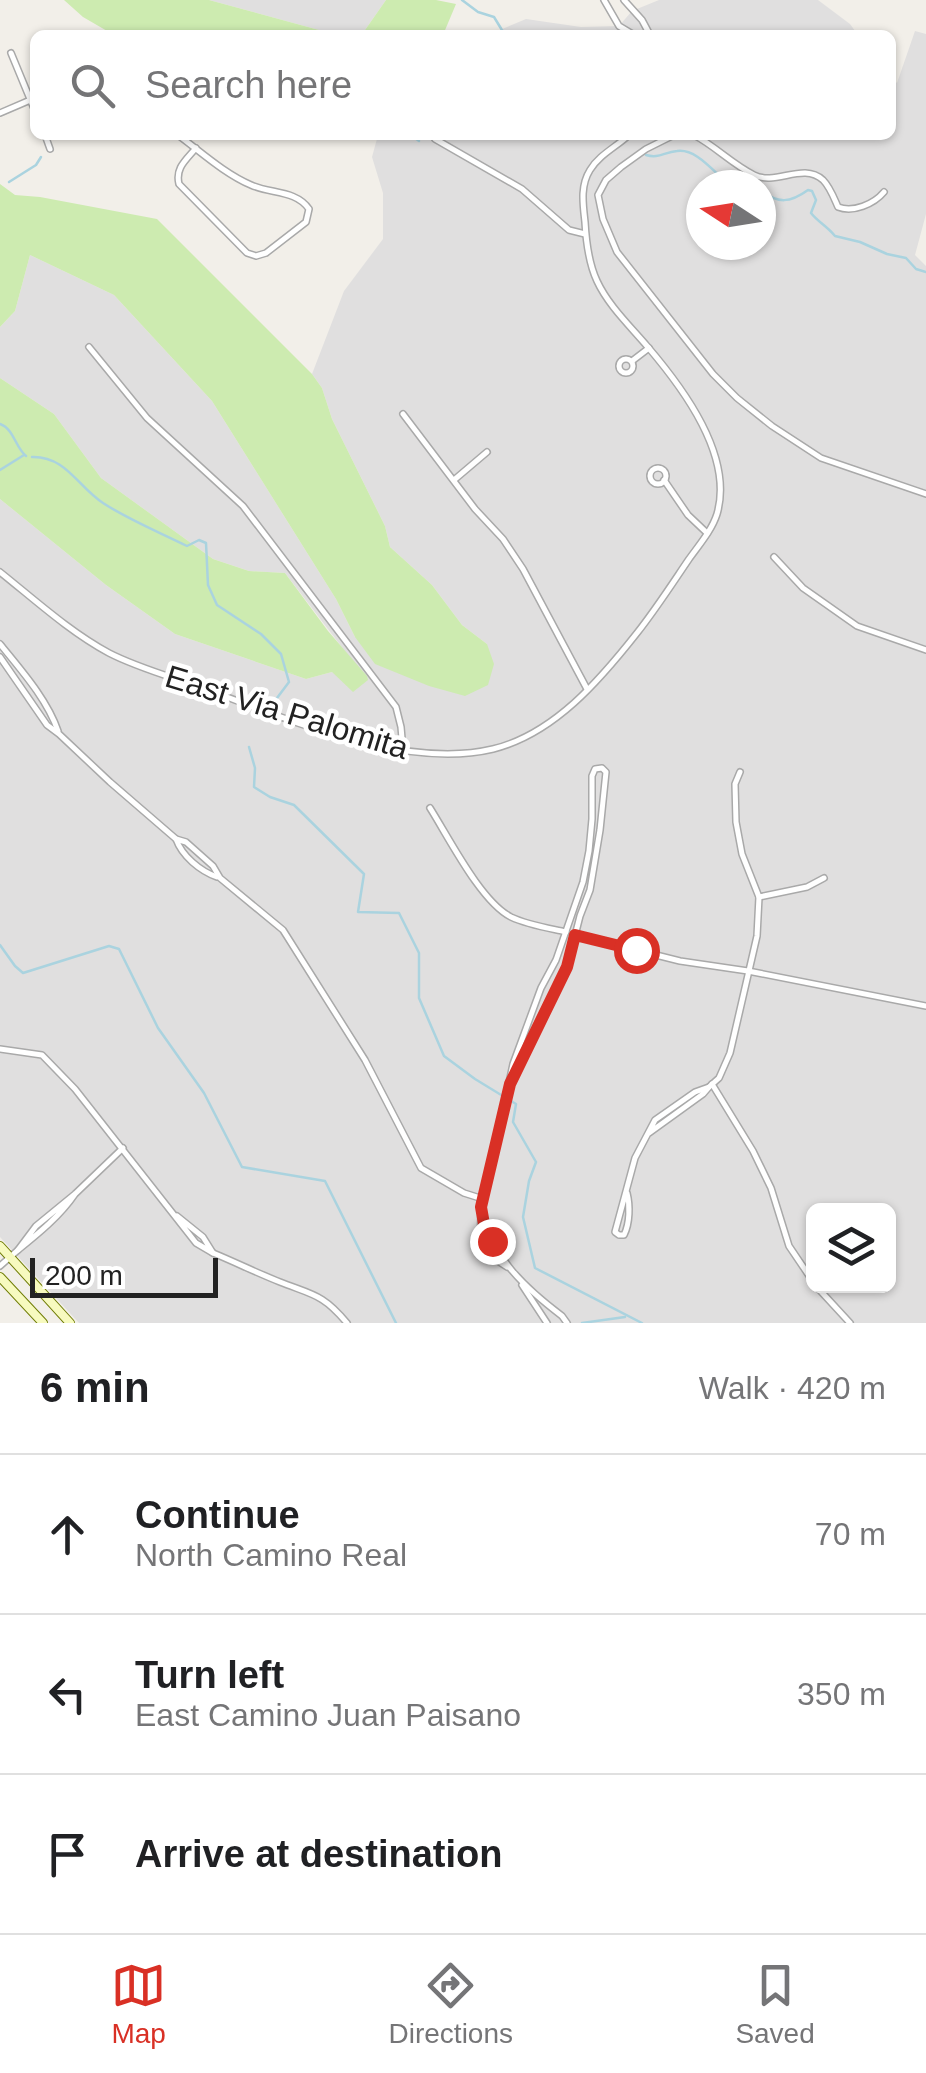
<!DOCTYPE html>
<meta charset="utf-8">
<style>
:root{--surface:#fff;--page:#f2f2f2;--text:#202124;--muted:#757577;--line:#e0e0e0;--accent:#d93025}
body{margin:0;font-family:Arial,sans-serif;background:var(--page);color:var(--text)}
.controls{position:absolute;right:30px;bottom:30px;display:grid;overflow:hidden;border-radius:15px;box-shadow:0 2px 8px #0004}
.controls button{width:90px;height:90px;display:grid;place-items:center;padding:0;border:0;border-bottom:2px solid var(--line);background:var(--surface);color:var(--text);font:50px sans-serif}
.compass{position:absolute;left:686px;top:170px;width:90px;height:90px;border-radius:50%;background:var(--surface);box-shadow:0 2px 8px #0004;rotate:282deg}
.scale{position:absolute;left:30px;bottom:25px;width:188px;box-sizing:border-box;padding-left:10px;border:5px solid #222;border-top:0;font-size:28px;line-height:35px;white-space:nowrap;color:#222;-webkit-text-stroke:8px #fff;paint-order:stroke}
.stop{position:absolute;width:30px;height:30px;margin:-22px;border:8px solid #d93025;border-radius:50%;background:#fff}
.stop.end{background:#d93025;border-color:#fff;box-shadow:0 2px 10px #0008}
.list{margin:0;padding:0;list-style:none}
h2{display:flex;justify-content:space-between;align-items:center;height:130px;margin:0;padding:0 40px;font-size:42px}
h2 small{font-size:32px;font-weight:400;color:var(--muted)}
.list li{display:grid;grid-template-columns:65px 1fr auto;gap:30px;align-items:center;box-sizing:border-box;height:160px;padding:0 40px;border-top:2px solid var(--line)}
.list b{display:block;font-size:38px;white-space:nowrap}
.list p{margin:0;font-size:32px;white-space:nowrap;color:var(--muted)}
.list em{font-size:32px;font-style:normal;color:var(--muted)}
.icon{flex:none;width:55px;height:55px;fill:none;stroke:currentColor;stroke-width:2;stroke-linecap:round;stroke-linejoin:round}
.map{position:relative;flex:none;width:926px;height:1323px;overflow:hidden}
.search{position:absolute;background:var(--surface);box-shadow:0 2px 8px #0004;left:30px;right:30px;top:30px;height:110px;display:flex;align-items:center;gap:25px;box-sizing:border-box;padding:0 35px;border-radius:15px;color:var(--muted);font-size:38px}
.sheet{height:610px;background:var(--surface)}
nav{display:flex;justify-content:space-around;align-items:center;box-sizing:border-box;height:140px;border-top:2px solid var(--line);background:var(--surface);font-size:28px;color:var(--muted)}
nav a{display:grid;justify-items:center;gap:5px}
nav .on{color:var(--accent)}
.map>svg:first-child{display:block}
.residential{fill:#e0dfdf;fill-rule:evenodd}
.grass{fill:#cdebb0}
.lines{fill:none;stroke-linecap:round;stroke-linejoin:round}
.stream{stroke:#aad3df;stroke-width:2.5}
.minor-casing{stroke:#a9a9a9;stroke-width:8}
.secondary-casing{stroke:#707d05;stroke-width:10}
.minor{stroke:#fff;stroke-width:5}
.secondary{stroke:#f7fabf;stroke-width:8}
.route{stroke:#d93025;stroke-width:12}
.labels{text-anchor:middle;dominant-baseline:central;stroke-width:9;stroke-linejoin:round;paint-order:stroke}
.street-label{font-size:32px;fill:#222;stroke:#fff}
</style>
<div class="map">
<svg width="926" height="1323" viewBox="0 0 926 1323">
<rect width="100%" height="100%" fill="#f2efe9"/>
<g class="residential">
<polygon points="209,0 386,0 365,30 330,33"/>
<polygon points="659,0 818,0 850,24 858,35 488,35 526,19 581,27 619,26 632,11"/>
<path d="M915 31 926 34V214L915 255 926 266V1323H79L0 1237V499L106 585 175 634 306 679 332 672 367 680 285 573 249 571 213 559 101 478 54 414 0 378V327L15 311 30 255 114 295 212 401 336 599 355 637 487 644 462 625 432 585 390 547 385 526 332 419 322 388 312 374 344 291 383 239V193L372 157 378 135H891V77L897 83ZM701 185H761V245H701ZM814 1210H888V1286H814Z"/>
</g>
<g class="grass">
<polygon points="64,0 209,0 330,33 365,30 386,0 436,0 456,4 443,35 114,35 83,17"/>
<polygon points="0,184 15,195 40,197 157,219 312,374 322,388 332,419 385,526 390,547 432,585 462,625 487,644 494,664 488,685 465,696 429,686 375,664 355,637 336,599 212,401 114,295 30,255 15,311 0,327"/>
<polygon points="0,378 54,414 101,478 213,559 249,571 285,573 328,631 367,676 368,680 353,692 332,672 306,679 175,634 106,585 0,499"/>
</g>
<g class="lines">
<g class="stream">
<polyline points="462,0 478,12 494,17 505,35"/>
<polyline points="411,135 419,141"/>
<path d="M646 155C659 159 664 152 677 151 697 148 715 174 730 185"/>
<polyline points="9,182 36,165 41,157"/>
<path d="M761 190C778 204 790 203 808 190L812 191 816 200 811 213C818 222 827 226 835 236L860 242 887 254 906 258 916 269 926 272"/>
<path d="M0 424C14 429 15 447 26 456"/>
<path d="M32 457C66 456 78 487 103 503 129 520 159 532 187 546L199 540 206 543 208 585 217 605 261 634 281 654 289 682 274 702"/>
<polyline points="0,470 24,455"/>
<polyline points="249,747 255,768 254,787 270,797 294,805 364,874 358,912 399,913 419,953 419,998 444,1056 475,1079 516,1104 513,1122 536,1162 529,1181 523,1217 535,1268 642,1323"/>
<polyline points="0,945 15,966 23,973 109,946 119,949 158,1028 204,1093 242,1167 325,1181 396,1323"/>
<polyline points="582,1323 625,1317"/>
</g>
<defs>
<g id="minor">
<polyline points="604,0 619,26 634,35"/>
<polyline points="624,0 642,20 650,35"/>
<polyline points="11,53 35,111"/>
<polyline points="0,113 35,98"/>
<polyline points="45,135 50,149"/>
<path d="M178 135C201 152 225 174 251 185 271 194 296 190 309 209L306 222 266 253 256 256 247 253 179 184C175 168 186 160 196 148"/>
<polyline points="674,135 646,149 621,167 606,180 598,195 603,219 617,252 713,374 737,398 772,426 821,458 926,494"/>
<path d="M694 135C715 146 732 164 754 175 776 186 803 162 823 180 830 187 834 198 838 207 853 213 874 204 884 192"/>
<polyline points="435,139 522,189 569,230 585,234"/>
<polyline points="89,347 147,418 243,506 396,707 401,727 403,750"/>
<circle cx="626" cy="366" r="7"/>
<polyline points="632,361 649,348"/>
<polyline points="403,414 475,509 503,539 523,569 587,689"/>
<circle cx="658" cy="476" r="8"/>
<polyline points="454,480 487,452"/>
<polyline points="664,480 688,515 707,533"/>
<polyline points="774,557 803,588 857,626 926,650"/>
<path d="M0 572C35 600 70 632 109 653 140 669 176 678 208 690 290 720 405 770 493 749 554 734 600 680 637 633 656 609 672 584 689 559 699 545 712 530 717 514 734 456 683 388 647 346 630 326 608 305 597 281 589 264 586 240 585 222 583 204 580 186 590 170 599 155 616 147 629 135"/>
<path d="M0 644C21 670 47 699 58 731"/>
<polyline points="0,657 47,725 59,734 110,782 176,839 186,842 213,866 220,878 283,930 365,1060 421,1168 464,1193 483,1199"/>
<path d="M430 808C449 838 481 902 511 917 528 925 548 928 566 932"/>
<path d="M176 839C182 856 200 871 217 877"/>
<polyline points="759,897 807,887 824,878"/>
<polyline points="576,935 680,961 748,971 926,1006"/>
<polyline points="0,1049 42,1055 75,1089 196,1243 213,1253 203,1237 177,1216"/>
<polyline points="712,1084 753,1151 771,1188 789,1246 814,1283"/>
<polyline points="709,1087 719,1078 730,1053 757,936 759,897 742,854 736,822 735,784 740,772"/>
<path d="M627 1193C630 1205 630 1223 624 1235H619L615 1232 635 1158 655 1120 695 1092 709 1087 703 1094 649 1133"/>
<path d="M75 1194C60 1216 39 1233 18 1250L36 1226 75 1194 123 1148"/>
<polyline points="481,1212 513,1064 541,988 556,960 583,882 589,851 592,819 592,776 595,769 602,768 606,772 600,830 590,890 580,916 567,967 510,1083"/>
<path d="M213 1253C235 1262 257 1273 280 1282 313 1295 323 1294 347 1323"/>
<polyline points="0,1266 18,1250"/>
<path d="M507 1267 493 1258 480 1246 481 1212C493 1258 525 1288 562 1316L567 1323"/>
<polyline points="522,1285 547,1323"/>
<polyline points="816,1286 850,1323"/>
</g>
<g id="secondary">
<polyline points="0,1246 70,1323"/>
<polyline points="0,1277 43,1323"/>
</g>
</defs>
<use href="#minor" class="minor-casing"/>
<use href="#secondary" class="secondary-casing"/>
<use href="#minor" class="minor"/>
<use href="#secondary" class="secondary"/>
</g>
<g class="lines">
<polyline class="route" points="492,1241 484,1224 481,1207 510,1084 567,967 575,935 636,950"/>
</g>
<g class="labels">
<g class="street-label">
<text transform="translate(287 712) rotate(17)">East Via Palomita</text>
</g>
</g>
</svg>
<div class="controls">
<button><svg class="icon" aria-label="layers" viewBox="0 0 24 24"><path d="M12 4l9 5-9 5-9-5zM3 14l9 5 9-5"/></svg></button>
</div>
<svg class="compass" viewBox="-18 -18 36 36"><path d="M0-13l5 13h-10z" fill="#e53935"/><path d="M0 13l5-13h-10z" fill="#757577"/></svg>
<div class="scale">200 m</div>
<div class="stop" style="left:636px;top:950px"></div>
<div class="stop end" style="left:492px;top:1241px"></div>
<div class="search"><svg class="icon" aria-label="search" viewBox="0 0 24 24"><circle cx="10" cy="10" r="6"/><path d="M15 15l6 6"/></svg>Search here</div>
</div>
<section class="sheet">
<h2>6 min<small>Walk · 420 m</small></h2>
<ul class="list">
<li><svg class="icon" aria-label="ahead" viewBox="0 0 24 24"><path d="M12 20V5M6 11l6-6 6 6"/></svg><div><b>Continue</b><p>North Camino Real</p></div><em>70 m</em></li>
<li><svg class="icon" aria-label="left" viewBox="0 0 24 24"><path d="M17 20v-9H6M10 6l-5 5 5 5"/></svg><div><b>Turn left</b><p>East Camino Juan Paisano</p></div><em>350 m</em></li>
<li><svg class="icon" aria-label="arrive" viewBox="0 0 24 24"><path d="M6 21V4h12l-3 4 3 4H6"/></svg><div><b>Arrive at destination</b></div></li>
</ul>
</section>
<nav>
<a class="on"><svg class="icon" aria-label="map" viewBox="0 0 24 24"><path d="M3 6l6-2 6 2 6-2v14l-6 2-6-2-6 2zM9 4v14M15 6v14"/></svg>Map</a>
<a><svg class="icon" aria-label="directions" viewBox="0 0 24 24"><path d="M12 3l9 9-9 9-9-9zM9 14v-3h6M13 9l2 2-2 2"/></svg>Directions</a>
<a><svg class="icon" aria-label="saved" viewBox="0 0 24 24"><path d="M7 4h10v16l-5-4-5 4z"/></svg>Saved</a>
</nav>
